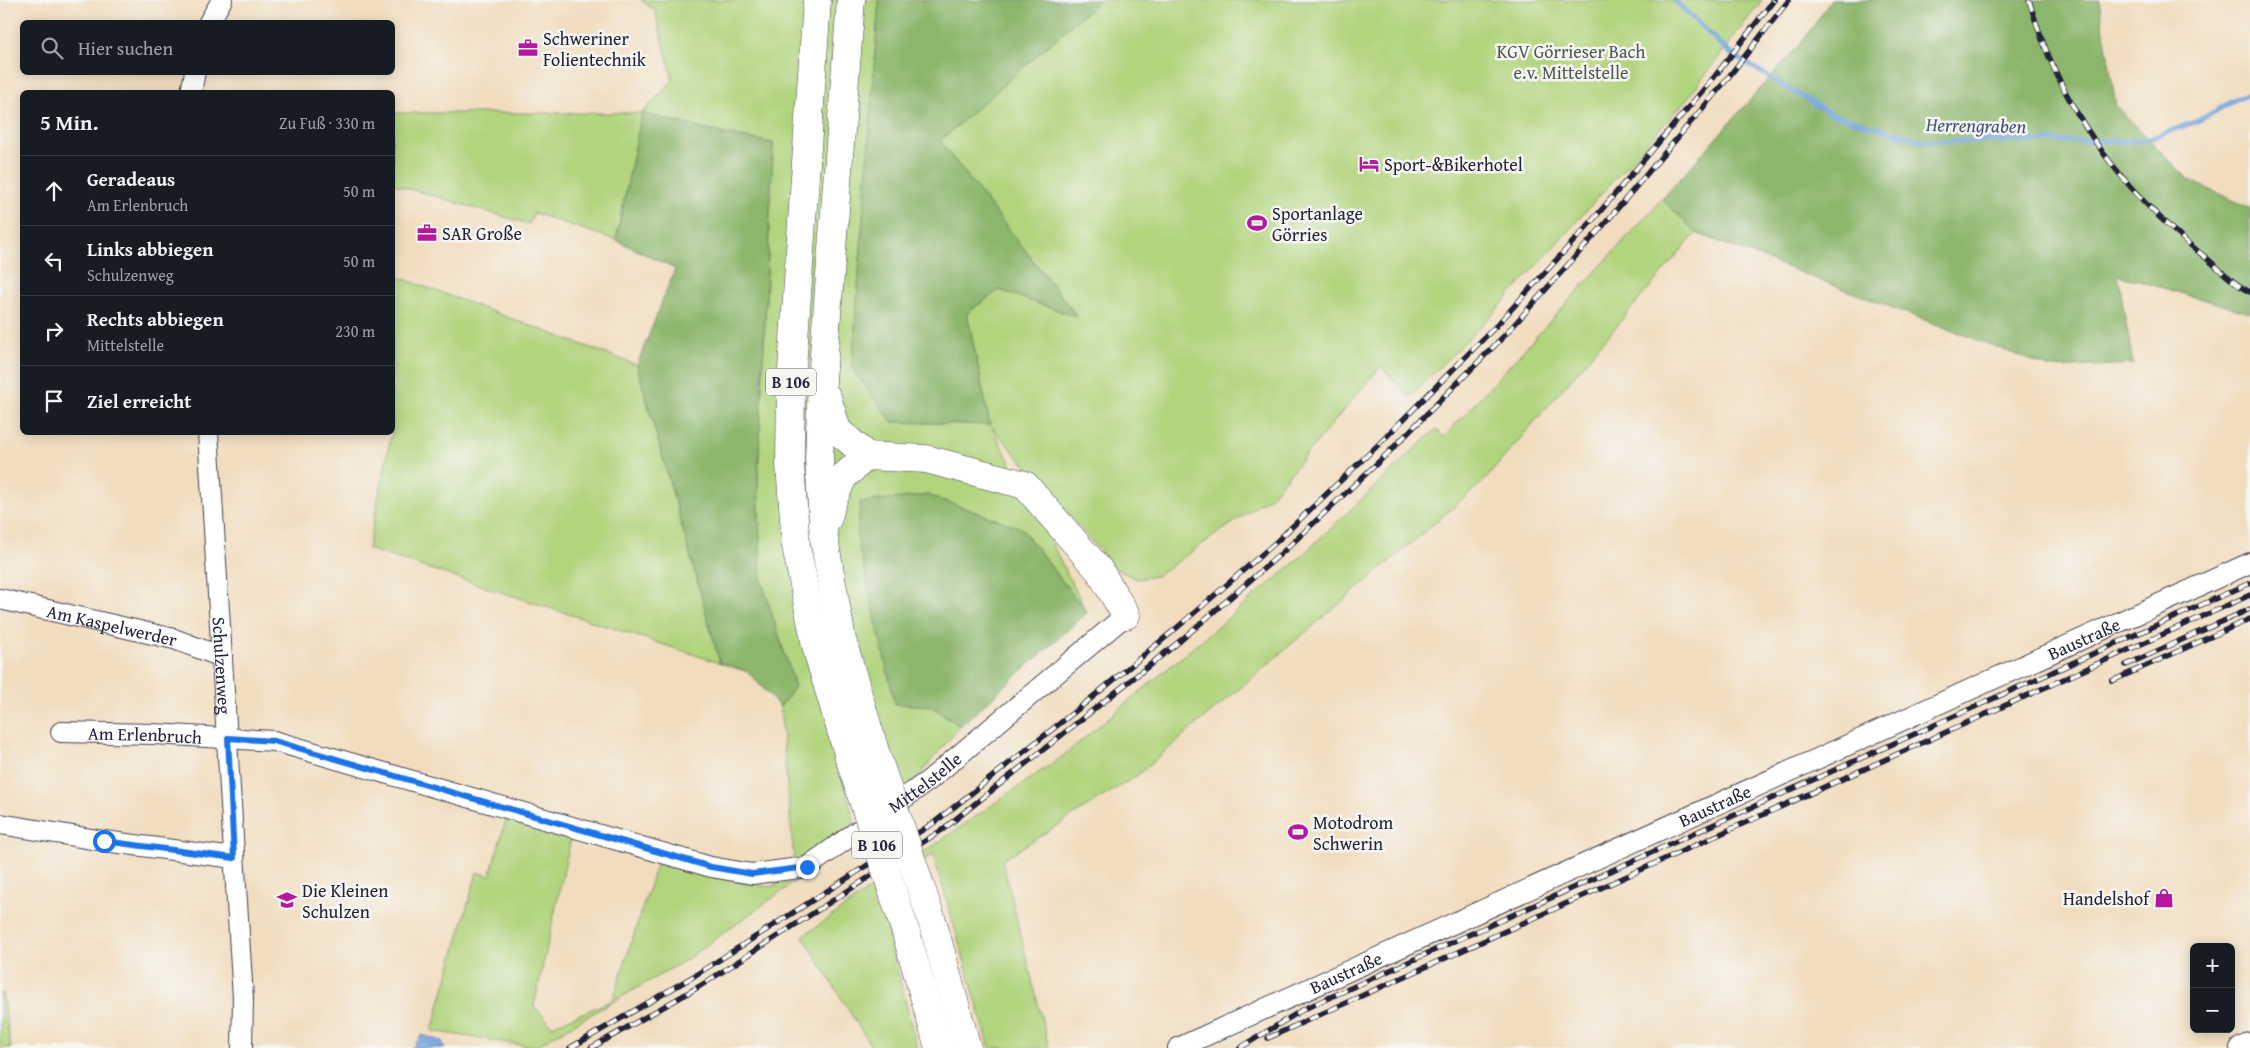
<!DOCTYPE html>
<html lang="de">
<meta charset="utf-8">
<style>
:root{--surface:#171b24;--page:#20242c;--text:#f1f3f6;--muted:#9ea1a6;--line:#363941}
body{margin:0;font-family:"Gentium Book Plus",serif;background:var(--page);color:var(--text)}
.controls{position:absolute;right:15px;bottom:15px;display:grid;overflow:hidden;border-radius:8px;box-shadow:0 2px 12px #0003}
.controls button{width:45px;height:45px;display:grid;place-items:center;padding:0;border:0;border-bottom:1px solid var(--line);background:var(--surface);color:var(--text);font:25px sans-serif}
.stop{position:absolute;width:15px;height:15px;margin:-11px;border:4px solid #1a73e8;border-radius:50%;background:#fff}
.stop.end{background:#1a73e8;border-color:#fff;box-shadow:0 1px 5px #0008}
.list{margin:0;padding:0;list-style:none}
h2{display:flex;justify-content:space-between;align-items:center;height:65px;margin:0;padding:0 20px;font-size:21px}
h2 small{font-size:16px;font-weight:400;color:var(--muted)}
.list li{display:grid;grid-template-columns:32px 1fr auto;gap:15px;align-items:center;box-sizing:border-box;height:70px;padding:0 20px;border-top:1px solid var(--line)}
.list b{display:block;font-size:19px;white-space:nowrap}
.list p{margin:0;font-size:16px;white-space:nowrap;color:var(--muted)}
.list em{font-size:16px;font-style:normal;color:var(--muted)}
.icon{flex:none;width:28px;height:28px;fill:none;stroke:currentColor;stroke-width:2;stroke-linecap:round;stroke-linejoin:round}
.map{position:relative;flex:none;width:2250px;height:1048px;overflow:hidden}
.search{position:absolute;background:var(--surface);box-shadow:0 2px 12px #0003;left:20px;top:20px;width:375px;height:55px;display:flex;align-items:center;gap:12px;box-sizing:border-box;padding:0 18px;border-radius:8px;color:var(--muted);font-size:19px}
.panel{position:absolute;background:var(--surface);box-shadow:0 2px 12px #0003;left:20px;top:90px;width:375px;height:345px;border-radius:8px}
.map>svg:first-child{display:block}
.green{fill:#b1d47d;stroke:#6a7b5c}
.forest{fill:#8cb66c;stroke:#576c54}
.water{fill:#6ea2da;stroke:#48628a}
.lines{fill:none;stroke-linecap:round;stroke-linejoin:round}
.stream{stroke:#6ea2da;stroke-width:5}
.street-casing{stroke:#413e4f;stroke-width:22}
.highway-casing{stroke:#413e4f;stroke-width:29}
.street{stroke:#fff;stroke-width:20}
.highway{stroke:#fff;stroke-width:28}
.rail-casing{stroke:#22223b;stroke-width:5.5}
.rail{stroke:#f6f6f2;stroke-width:4;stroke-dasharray:11;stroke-linecap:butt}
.highway-bridge-casing{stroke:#413e4f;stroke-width:29;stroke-linecap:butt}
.highway-bridge{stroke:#fff;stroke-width:28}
.route{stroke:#1a73e8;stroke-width:6}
.labels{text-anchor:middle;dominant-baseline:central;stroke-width:5;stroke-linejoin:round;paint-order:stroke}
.shield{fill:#f6f6f2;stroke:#626272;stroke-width:1}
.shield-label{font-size:16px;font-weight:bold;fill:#22223b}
.poi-label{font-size:18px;fill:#22223b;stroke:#f6f6f2;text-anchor:start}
.park-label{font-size:18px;fill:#4d574f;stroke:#f6f6f2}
.street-label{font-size:18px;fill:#22223b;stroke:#f6f6f2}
.water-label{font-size:19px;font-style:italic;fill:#40557b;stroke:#f6f6f2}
</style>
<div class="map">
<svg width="2250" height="1048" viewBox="0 0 2250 1048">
<rect width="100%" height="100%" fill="#f6f6f2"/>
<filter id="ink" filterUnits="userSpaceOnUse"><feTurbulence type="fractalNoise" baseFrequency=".02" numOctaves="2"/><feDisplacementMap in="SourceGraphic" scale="10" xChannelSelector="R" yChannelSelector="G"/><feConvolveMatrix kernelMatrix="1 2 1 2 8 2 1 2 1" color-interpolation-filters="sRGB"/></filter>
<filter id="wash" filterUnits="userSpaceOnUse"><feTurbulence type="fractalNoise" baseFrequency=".0096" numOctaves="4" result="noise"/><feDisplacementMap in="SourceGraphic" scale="20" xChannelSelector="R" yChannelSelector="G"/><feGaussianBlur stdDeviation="1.12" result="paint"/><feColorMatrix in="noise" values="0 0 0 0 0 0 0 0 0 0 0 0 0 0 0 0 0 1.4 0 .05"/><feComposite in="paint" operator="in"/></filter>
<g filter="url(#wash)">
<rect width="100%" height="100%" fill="#f1ddbe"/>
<g class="green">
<polygon points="641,0 879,0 852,369 990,425 967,313 999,290 1077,316 939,141 1099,0 1762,0 1686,100 1491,316 1409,397 1381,366 1271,496 1157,576 1137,579 1116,569 992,427 1087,613 1021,528 931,706 960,726 916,779 903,790 888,744 839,761 856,829 796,881 686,960 534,1047 432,1031 477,872 490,876 506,819 571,838 534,1006 552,1026 613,1000 657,862 767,887 796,881 780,707 795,687 761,579 758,476 773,143 724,134 642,114 616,240 534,213 529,224 393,184 392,113 642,113 673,80 655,11"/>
<polygon points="1662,199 1696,233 1483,482 1136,776 1002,860 1049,1048 990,1048 933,854 878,892 917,1048 872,1048 803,936 1063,756 1294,563 1436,429 1444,437"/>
<polygon points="393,275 637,365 720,663 368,549 392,432"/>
<polygon points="0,993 2,993 11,1048 0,1048"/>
</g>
<g class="forest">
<polygon points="879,0 1100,0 940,141 1077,317 999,290 967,313 990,425 892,422 852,369"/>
<polygon points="1831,0 2099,0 2116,106 2189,180 2250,208 2250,313 2118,275 2133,364 2051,368 1696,233 1662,199 1806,37"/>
<polygon points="642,113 724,134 773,143 758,476 761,579 795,687 780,707 748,672 720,663 637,365 675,269 616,240"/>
<polygon points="928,495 1021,528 1087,613 960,726 931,706 895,704 857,538 860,502"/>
</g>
<polygon class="water" points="422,1035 442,1041 445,1048 412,1048"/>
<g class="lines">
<polyline class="stream" points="1674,0 1731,54 1831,114 1924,141 2143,141 2200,120 2238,98 2250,95"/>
</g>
</g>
<g filter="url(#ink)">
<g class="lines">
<defs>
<g id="street">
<polyline points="209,22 222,0"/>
<polyline points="191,92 195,72"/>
<path id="s1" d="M208 432 243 999 242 1048"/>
<path id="s2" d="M0 599 174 639 222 657"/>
<path id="s3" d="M61 732 154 734 274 741 711 867 752 874 807 867 928 781 1126 615"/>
<polyline points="0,824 104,841 234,858"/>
<path id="s4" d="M1178 1048 2250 563"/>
<polyline points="2240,1048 2250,1043"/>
</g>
<g id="highway">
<polyline points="817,0 791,384 790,464 796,546 817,650 849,757"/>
<polyline points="851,0 822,380 819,459 824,539 842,640 874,748"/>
<polyline points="827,397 837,430 867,456 926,459 1025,485 1099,570 1126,615"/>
<polyline points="828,518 832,502 843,477 867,456"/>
<polyline points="933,924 967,1048"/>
<polyline points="906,933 939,1048"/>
</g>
</defs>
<use href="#street" class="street-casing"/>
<use href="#highway" class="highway-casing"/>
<use href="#street" class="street"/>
<use href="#highway" class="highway"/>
<defs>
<g id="rail">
<path d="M2029 0C2060 107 2118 188 2205 257 2219 268 2234 285 2250 292"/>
<polyline points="2126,665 2250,609"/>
<polyline points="2112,681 2250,619"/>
<polyline points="1268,1038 2250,595"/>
<polyline points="570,1048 694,976 935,822 1078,709 1172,632 1275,543 1377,446 1496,326 1592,221 1715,76 1774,0"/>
<polyline points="591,1048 700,986 942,830 1180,641 1284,551 1388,453 1504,336 1601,228 1723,84 1789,0"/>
<polyline points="1240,1048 1304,1009 2250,583"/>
</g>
</defs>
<use href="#rail" class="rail-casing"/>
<use href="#rail" class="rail"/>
<defs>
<g id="highway-bridge">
<polyline points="874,748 933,924"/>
<polyline points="849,757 906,933"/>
</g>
</defs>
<use href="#highway-bridge" class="highway-bridge-casing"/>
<use href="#highway-bridge" class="highway-bridge"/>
</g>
</g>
<g class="lines" filter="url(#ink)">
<polyline class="route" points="104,841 234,858 228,738 274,741 711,867 752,874 807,867"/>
</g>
<defs>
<symbol id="office-bare" viewBox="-9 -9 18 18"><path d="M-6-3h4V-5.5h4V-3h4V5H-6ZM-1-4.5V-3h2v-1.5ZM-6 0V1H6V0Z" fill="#b5179e" stroke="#f6f6f2" stroke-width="2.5" paint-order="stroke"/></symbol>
<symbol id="hotel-bare" viewBox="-9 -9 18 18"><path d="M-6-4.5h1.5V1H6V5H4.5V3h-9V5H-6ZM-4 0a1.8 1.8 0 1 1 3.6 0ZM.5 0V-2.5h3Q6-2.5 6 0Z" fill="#b5179e" stroke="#f6f6f2" stroke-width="2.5" paint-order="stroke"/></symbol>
<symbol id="stadium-bare" viewBox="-9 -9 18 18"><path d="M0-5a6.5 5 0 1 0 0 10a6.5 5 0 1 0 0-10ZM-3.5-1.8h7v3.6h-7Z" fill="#b5179e" stroke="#f6f6f2" stroke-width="2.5" paint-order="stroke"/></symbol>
<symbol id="shop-bare" viewBox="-9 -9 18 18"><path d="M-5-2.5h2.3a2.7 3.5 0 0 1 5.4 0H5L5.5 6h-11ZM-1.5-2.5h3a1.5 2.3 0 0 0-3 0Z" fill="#b5179e" stroke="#f6f6f2" stroke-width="2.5" paint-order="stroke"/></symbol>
<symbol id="school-bare" viewBox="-9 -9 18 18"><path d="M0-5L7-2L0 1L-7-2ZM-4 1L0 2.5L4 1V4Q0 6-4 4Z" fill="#b5179e" stroke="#f6f6f2" stroke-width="2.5" paint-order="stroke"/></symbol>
</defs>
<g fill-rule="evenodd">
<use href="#office-bare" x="514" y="34" width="28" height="28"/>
<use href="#hotel-bare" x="1355" y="150" width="28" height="28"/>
<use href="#stadium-bare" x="1243" y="209" width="28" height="28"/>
<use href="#office-bare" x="413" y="219" width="28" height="28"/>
<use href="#stadium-bare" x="1284" y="818" width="28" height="28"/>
<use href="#shop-bare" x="2150" y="884" width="28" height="28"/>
<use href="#school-bare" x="273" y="886" width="28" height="28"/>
</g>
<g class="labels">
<g class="shield">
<rect x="766" y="368.5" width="50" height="27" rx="4"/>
<rect x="852" y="831.5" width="50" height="27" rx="4"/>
</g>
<g class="shield-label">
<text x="791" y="382">B 106</text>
<text x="877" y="845">B 106</text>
</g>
<g class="poi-label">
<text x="543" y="38">Schweriner<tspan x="543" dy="21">Folientechnik</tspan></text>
<text x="1384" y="164">Sport-&amp;Bikerhotel</text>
<text x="1272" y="213">Sportanlage<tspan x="1272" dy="21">Görries</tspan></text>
<text x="442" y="233">SAR Große</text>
<text x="1313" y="822">Motodrom<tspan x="1313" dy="21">Schwerin</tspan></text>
<text x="302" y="890">Die Kleinen<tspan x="302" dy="21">Schulzen</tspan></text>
<text x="2149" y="898" text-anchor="end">Handelshof</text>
</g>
<g class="park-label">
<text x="1571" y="51">KGV Görrieser Bach<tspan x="1571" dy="21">e.v. Mittelstelle</tspan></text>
</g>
<g class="street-label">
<text stroke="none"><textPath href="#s2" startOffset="115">Am Kaspelwerder</textPath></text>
<text stroke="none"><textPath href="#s4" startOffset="994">Baustraße</textPath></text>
<text stroke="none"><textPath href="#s1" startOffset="234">Schulzenweg</textPath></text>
<text stroke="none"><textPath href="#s3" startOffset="84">Am Erlenbruch</textPath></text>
<text stroke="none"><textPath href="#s3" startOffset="910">Mittelstelle</textPath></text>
<text stroke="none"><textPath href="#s4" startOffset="589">Baustraße</textPath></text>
<text stroke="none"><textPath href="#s4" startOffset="184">Baustraße</textPath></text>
</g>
<g class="water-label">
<text transform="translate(1976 125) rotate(1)">Herrengraben</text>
</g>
</g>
</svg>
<div class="controls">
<button>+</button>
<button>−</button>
</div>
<div class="stop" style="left:104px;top:841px"></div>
<div class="stop end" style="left:807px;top:867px"></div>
<div class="search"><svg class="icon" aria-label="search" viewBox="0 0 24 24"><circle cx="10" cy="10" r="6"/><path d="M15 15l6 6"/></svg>Hier suchen</div>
<section class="panel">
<h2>5 Min.<small>Zu Fuß · 330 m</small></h2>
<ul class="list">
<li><svg class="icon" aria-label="ahead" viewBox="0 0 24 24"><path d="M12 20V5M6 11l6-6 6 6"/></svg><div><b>Geradeaus</b><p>Am Erlenbruch</p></div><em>50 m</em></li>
<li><svg class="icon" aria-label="left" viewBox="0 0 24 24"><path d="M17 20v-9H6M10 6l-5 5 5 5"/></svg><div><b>Links abbiegen</b><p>Schulzenweg</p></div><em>50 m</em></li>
<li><svg class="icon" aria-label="right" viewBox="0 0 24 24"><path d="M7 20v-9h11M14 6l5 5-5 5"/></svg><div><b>Rechts abbiegen</b><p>Mittelstelle</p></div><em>230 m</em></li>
<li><svg class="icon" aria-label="arrive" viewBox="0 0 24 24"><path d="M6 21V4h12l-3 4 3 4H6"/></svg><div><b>Ziel erreicht</b></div></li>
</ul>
</section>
</div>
